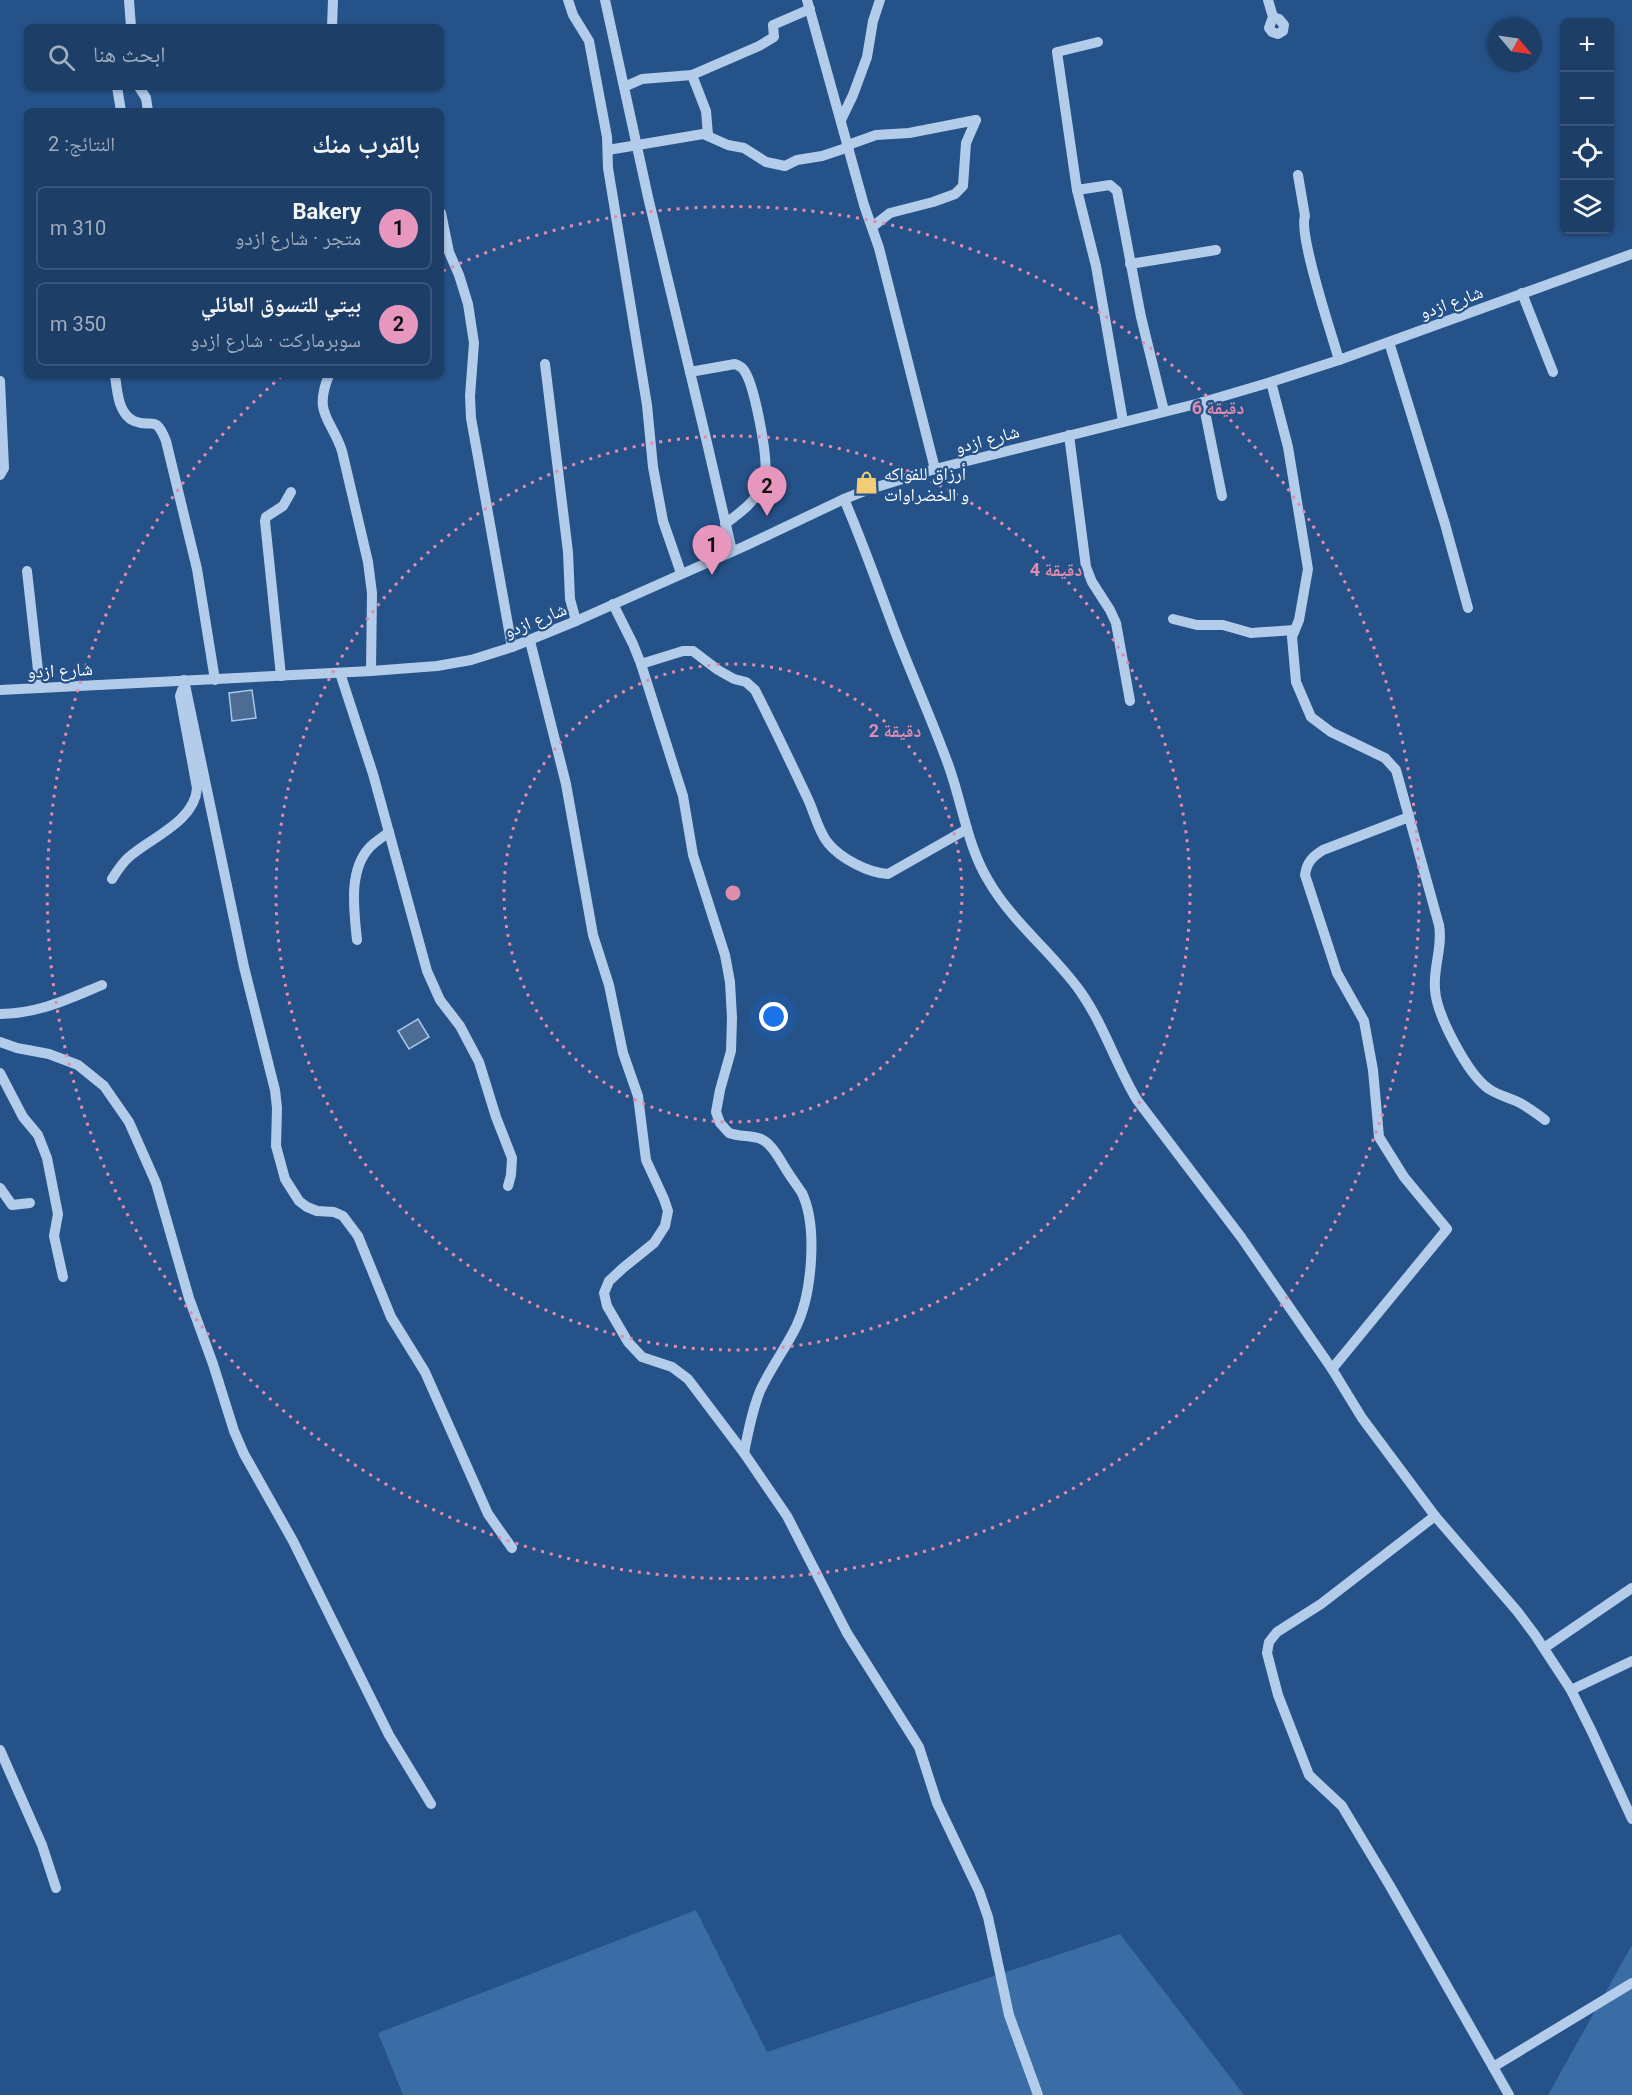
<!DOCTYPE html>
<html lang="ar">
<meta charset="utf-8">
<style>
:root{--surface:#1c3e67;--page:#294970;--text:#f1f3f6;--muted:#a0aec0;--line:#3a577b;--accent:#e797bd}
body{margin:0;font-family:Roboto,"Noto Naskh Arabic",sans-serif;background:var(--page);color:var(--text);direction:rtl}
.controls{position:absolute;right:18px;top:18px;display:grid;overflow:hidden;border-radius:9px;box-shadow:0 2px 4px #0004}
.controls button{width:54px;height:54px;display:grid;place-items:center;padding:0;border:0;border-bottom:2px solid var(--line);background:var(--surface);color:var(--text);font:30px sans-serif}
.compass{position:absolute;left:1488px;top:18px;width:54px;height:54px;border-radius:50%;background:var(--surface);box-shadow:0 2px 4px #0004;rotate:119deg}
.you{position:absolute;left:774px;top:1017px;width:21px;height:21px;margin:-15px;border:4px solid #fff;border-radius:50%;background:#1a73e8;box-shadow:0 0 0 9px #1a73e833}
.badge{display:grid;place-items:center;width:39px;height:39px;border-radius:50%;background:var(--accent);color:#111;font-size:20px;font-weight:700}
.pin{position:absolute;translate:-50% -50px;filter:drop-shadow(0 2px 3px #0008)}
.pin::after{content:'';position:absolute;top:32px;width:21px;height:18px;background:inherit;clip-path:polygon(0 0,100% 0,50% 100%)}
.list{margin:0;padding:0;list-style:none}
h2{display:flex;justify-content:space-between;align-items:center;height:78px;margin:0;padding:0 24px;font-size:26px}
h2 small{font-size:20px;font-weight:400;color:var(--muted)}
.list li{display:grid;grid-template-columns:39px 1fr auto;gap:18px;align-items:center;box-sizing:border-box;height:84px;margin:0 12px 12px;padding:0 12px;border:2px solid var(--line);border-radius:9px}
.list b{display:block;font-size:22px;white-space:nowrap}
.list p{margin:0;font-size:20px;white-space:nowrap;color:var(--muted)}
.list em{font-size:20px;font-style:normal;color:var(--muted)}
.icon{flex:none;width:33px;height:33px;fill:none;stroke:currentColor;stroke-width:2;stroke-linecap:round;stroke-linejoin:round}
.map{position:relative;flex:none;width:1632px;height:2095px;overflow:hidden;direction:ltr}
.search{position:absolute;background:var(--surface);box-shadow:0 2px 4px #0004;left:24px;top:24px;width:420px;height:66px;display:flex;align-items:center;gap:15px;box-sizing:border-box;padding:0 21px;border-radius:9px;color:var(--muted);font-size:22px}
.panel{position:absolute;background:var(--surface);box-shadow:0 2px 4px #0004;left:24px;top:108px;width:420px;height:270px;border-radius:9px;direction:rtl}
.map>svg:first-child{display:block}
.green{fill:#3a6ca5}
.water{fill:#4d6c93;stroke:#a6c7ea;stroke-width:1.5}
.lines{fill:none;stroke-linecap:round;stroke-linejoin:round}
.minor{stroke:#b2cce9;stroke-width:10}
.ring{fill:none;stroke:#e08cad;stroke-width:3;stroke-dasharray:3 6}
.labels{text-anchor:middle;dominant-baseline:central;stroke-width:4.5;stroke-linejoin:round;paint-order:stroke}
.street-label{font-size:18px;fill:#fff;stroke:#255289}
.poi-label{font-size:18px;fill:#fff;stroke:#255289;text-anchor:start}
.centre{fill:#e08cad;stroke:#255289;stroke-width:3}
.ring-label{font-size:18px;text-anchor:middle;font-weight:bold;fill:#e08cad;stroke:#255289;stroke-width:4.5;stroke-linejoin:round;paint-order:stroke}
</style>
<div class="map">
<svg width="1632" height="2095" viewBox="0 0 1632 2095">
<rect width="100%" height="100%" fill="#255289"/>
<g class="green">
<polygon points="696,1910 767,2052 1120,1934 1244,2095 403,2095 378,2033"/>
<polygon points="1632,1945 1632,2095 1548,2095"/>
</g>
<g class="water">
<polygon points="252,690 256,718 232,721 229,693"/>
<polygon points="418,1019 429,1037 409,1049 398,1031"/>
</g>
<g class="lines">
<g class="minor">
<polyline points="129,0 131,27"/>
<polyline points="568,0 573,15 589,41 607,137 608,168 647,405 653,467 663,521 681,573"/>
<polyline points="605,0 648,197 708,447 732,551"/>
<polyline points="807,0 864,205 879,248 935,469"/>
<polyline points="1268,0 1273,17 1269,28 1272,32 1278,34 1283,31 1284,25 1279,19 1273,17"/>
<polyline points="332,27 333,0"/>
<polyline points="1098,42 1057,52 1077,190 1096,266 1123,421"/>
<polyline points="692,75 706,111 708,135"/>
<polyline points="117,87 121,111"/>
<polyline points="139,87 146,98 148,111"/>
<polyline points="624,87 642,79 692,75 759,46 774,37 773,25 810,9"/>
<polyline points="841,120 853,95 867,57 873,21 880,0"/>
<polyline points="848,145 876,135 909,133 976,120"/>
<polyline points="608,150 703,134 728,145 744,148 766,162 785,166 797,160 822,156 849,147"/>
<path d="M1298 175 1305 216C1298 235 1332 335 1339 360"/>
<polyline points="1077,190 1110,185 1117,191 1141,317 1164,411"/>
<polyline points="441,213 449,252 459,275 468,304 474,343 470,396 471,418 512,647"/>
<polyline points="872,227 890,213 933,202 955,194 963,186 966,143 976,120"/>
<polyline points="1130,264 1216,250"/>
<polyline points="1522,293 1553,372"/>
<polyline points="1389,342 1445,524 1468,608"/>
<polyline points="545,364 568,552 570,599 576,621"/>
<path d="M690 372 735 364C736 364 743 368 743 369 754 381 768 457 765 474 764 479 761 487 759 492 751 505 737 515 725 524"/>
<path d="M115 375C117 390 118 414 134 421 152 429 155 413 166 441L197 569 215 680"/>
<path d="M329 375C313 414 331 418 342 451L368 562 372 593 371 671"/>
<polyline points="0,381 4,468 0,475"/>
<path d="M1271 382 1288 447 1308 569 1299 620 1292 637 1296 682 1311 717 1331 732 1385 758 1396 770 1439 925C1443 947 1433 967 1435 989 1436 1014 1468 1075 1489 1089 1499 1096 1512 1098 1522 1104 1530 1109 1538 1114 1545 1120"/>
<polyline points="1203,402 1222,496"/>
<polyline points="1069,435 1086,567 1092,582 1110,610 1116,623 1130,701"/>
<path d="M844 499C863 543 879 589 896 634 913 678 932 720 948 764 962 802 967 845 988 880 1012 922 1052 952 1080 991 1104 1025 1116 1065 1137 1100L1241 1237 1332 1369 1362 1418 1435 1516 1517 1611 1535 1635 1571 1690 1592 1732 1632 1819"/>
<polyline points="27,571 40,688"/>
<path d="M613 604 633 644 641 664 683 796 693 855 725 955 730 982 732 1018 731 1051 720 1090 716 1112 720 1123 729 1133C740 1137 751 1135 761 1139 773 1144 782 1164 789 1174 793 1180 798 1187 802 1193 818 1227 812 1294 796 1327 785 1349 770 1369 760 1391 752 1411 748 1432 744 1453"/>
<polyline points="1173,619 1197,625 1223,625 1251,633 1294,630"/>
<polyline points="530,641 566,784 593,935 609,985 623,1053 638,1096 646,1160 664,1199 668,1211 665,1226 654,1243 623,1268 609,1281 604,1293 607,1306 628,1342 642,1357 672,1367 688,1379 744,1453 787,1516 847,1633 919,1747 937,1803 979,1891 988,1917 1009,2015 1038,2095"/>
<path d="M641 664 683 651H693L718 670 734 679 746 682 755 690C773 725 790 761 807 797 814 811 818 831 828 843 840 858 868 873 888 874L967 829"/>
<polyline points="340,673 373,774 427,971 440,1000 460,1026 479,1062 496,1117 512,1158 511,1175 508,1186"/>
<polyline points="281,676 265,521 266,517 283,506 291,492"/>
<polyline points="184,680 244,967 275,1090 277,1108 276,1146 285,1179 299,1201 307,1207 317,1211 334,1212 343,1216 358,1236 391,1317 425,1372 488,1514 512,1548"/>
<polyline points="0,690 371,671 437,666 471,660 512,647 576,621 745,546 844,499 867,490 935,469 1200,403 1271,382 1339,360 1632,254"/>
<path d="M112 879C117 871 122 863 129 857 152 837 195 821 197 788L180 696 182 690H186"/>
<path d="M357 940C354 910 348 870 370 847 376 841 383 837 389 832"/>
<path d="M0 1014C38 1014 68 999 102 985"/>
<polyline points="0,1042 17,1048 49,1054 78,1065 104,1086 129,1122 156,1183 189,1298 213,1364 234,1431 244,1454 293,1541 389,1735 431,1804"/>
<polyline points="0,1073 23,1117 38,1135 47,1158 58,1214 54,1236 63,1277"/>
<polyline points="0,1188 12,1205 30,1203"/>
<path d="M1332 1369 1447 1229 1404 1177 1379 1137 1373 1070 1364 1021 1337 973 1305 875C1307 862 1312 857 1323 850L1409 817"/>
<polyline points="1435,1516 1321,1604 1277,1632 1269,1642 1267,1653 1278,1695 1309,1775 1342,1806 1390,1886 1509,2095"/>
<polyline points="1544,1648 1632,1588"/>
<polyline points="1571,1690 1632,1661"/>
<polyline points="0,1750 42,1845 56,1888"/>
<polyline points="1493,2067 1632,1983"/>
</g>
</g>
<g class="ring">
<circle cx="733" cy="893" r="229"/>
<circle cx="733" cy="893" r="457"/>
<path d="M443 271A686 686 0 1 1 283 375"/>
</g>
<defs>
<symbol id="shop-bare" viewBox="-9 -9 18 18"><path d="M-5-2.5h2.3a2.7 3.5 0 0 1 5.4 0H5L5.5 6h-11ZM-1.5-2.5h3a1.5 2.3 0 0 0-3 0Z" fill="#f3cd76" stroke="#255289" stroke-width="2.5" paint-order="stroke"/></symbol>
</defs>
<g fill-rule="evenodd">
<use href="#shop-bare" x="850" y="466" width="33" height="33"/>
</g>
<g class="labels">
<g class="street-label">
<text transform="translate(1451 302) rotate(-20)">شارع ازدو</text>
<text transform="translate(987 439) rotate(-15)">شارع ازدو</text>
<text transform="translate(535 620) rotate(-22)">شارع ازدو</text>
<text transform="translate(60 670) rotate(-3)">شارع ازدو</text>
</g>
<g class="poi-label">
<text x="884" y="473">أرزاق للفواكه<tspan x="884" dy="21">و الخضراوات</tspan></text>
</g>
</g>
<circle cx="733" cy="893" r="9" class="centre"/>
<g class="ring-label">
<text x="1218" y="414">6 دقيقة</text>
<text x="1056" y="576">4 دقيقة</text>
<text x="895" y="737">2 دقيقة</text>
</g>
</svg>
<div class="controls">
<button>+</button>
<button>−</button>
<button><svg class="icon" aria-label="locate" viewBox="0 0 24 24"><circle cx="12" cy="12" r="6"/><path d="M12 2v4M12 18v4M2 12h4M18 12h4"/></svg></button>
<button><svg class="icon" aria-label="layers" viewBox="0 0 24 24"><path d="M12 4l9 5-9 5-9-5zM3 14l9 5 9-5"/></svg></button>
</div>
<svg class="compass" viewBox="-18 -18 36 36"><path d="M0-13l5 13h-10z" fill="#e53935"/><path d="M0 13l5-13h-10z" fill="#a0aec0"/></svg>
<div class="you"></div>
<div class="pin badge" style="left:712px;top:575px">1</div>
<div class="pin badge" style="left:767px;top:516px">2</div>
<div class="search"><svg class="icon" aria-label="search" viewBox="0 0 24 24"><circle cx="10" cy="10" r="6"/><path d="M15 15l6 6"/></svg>ابحث هنا</div>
<section class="panel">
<h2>بالقرب منك<small>النتائج: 2</small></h2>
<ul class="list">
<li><span class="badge">1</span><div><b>Bakery</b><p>متجر · شارع ازدو</p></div><em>310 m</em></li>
<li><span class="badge">2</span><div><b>بيتي للتسوق العائلي</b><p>سوبرماركت · شارع ازدو</p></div><em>350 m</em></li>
</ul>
</section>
</div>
